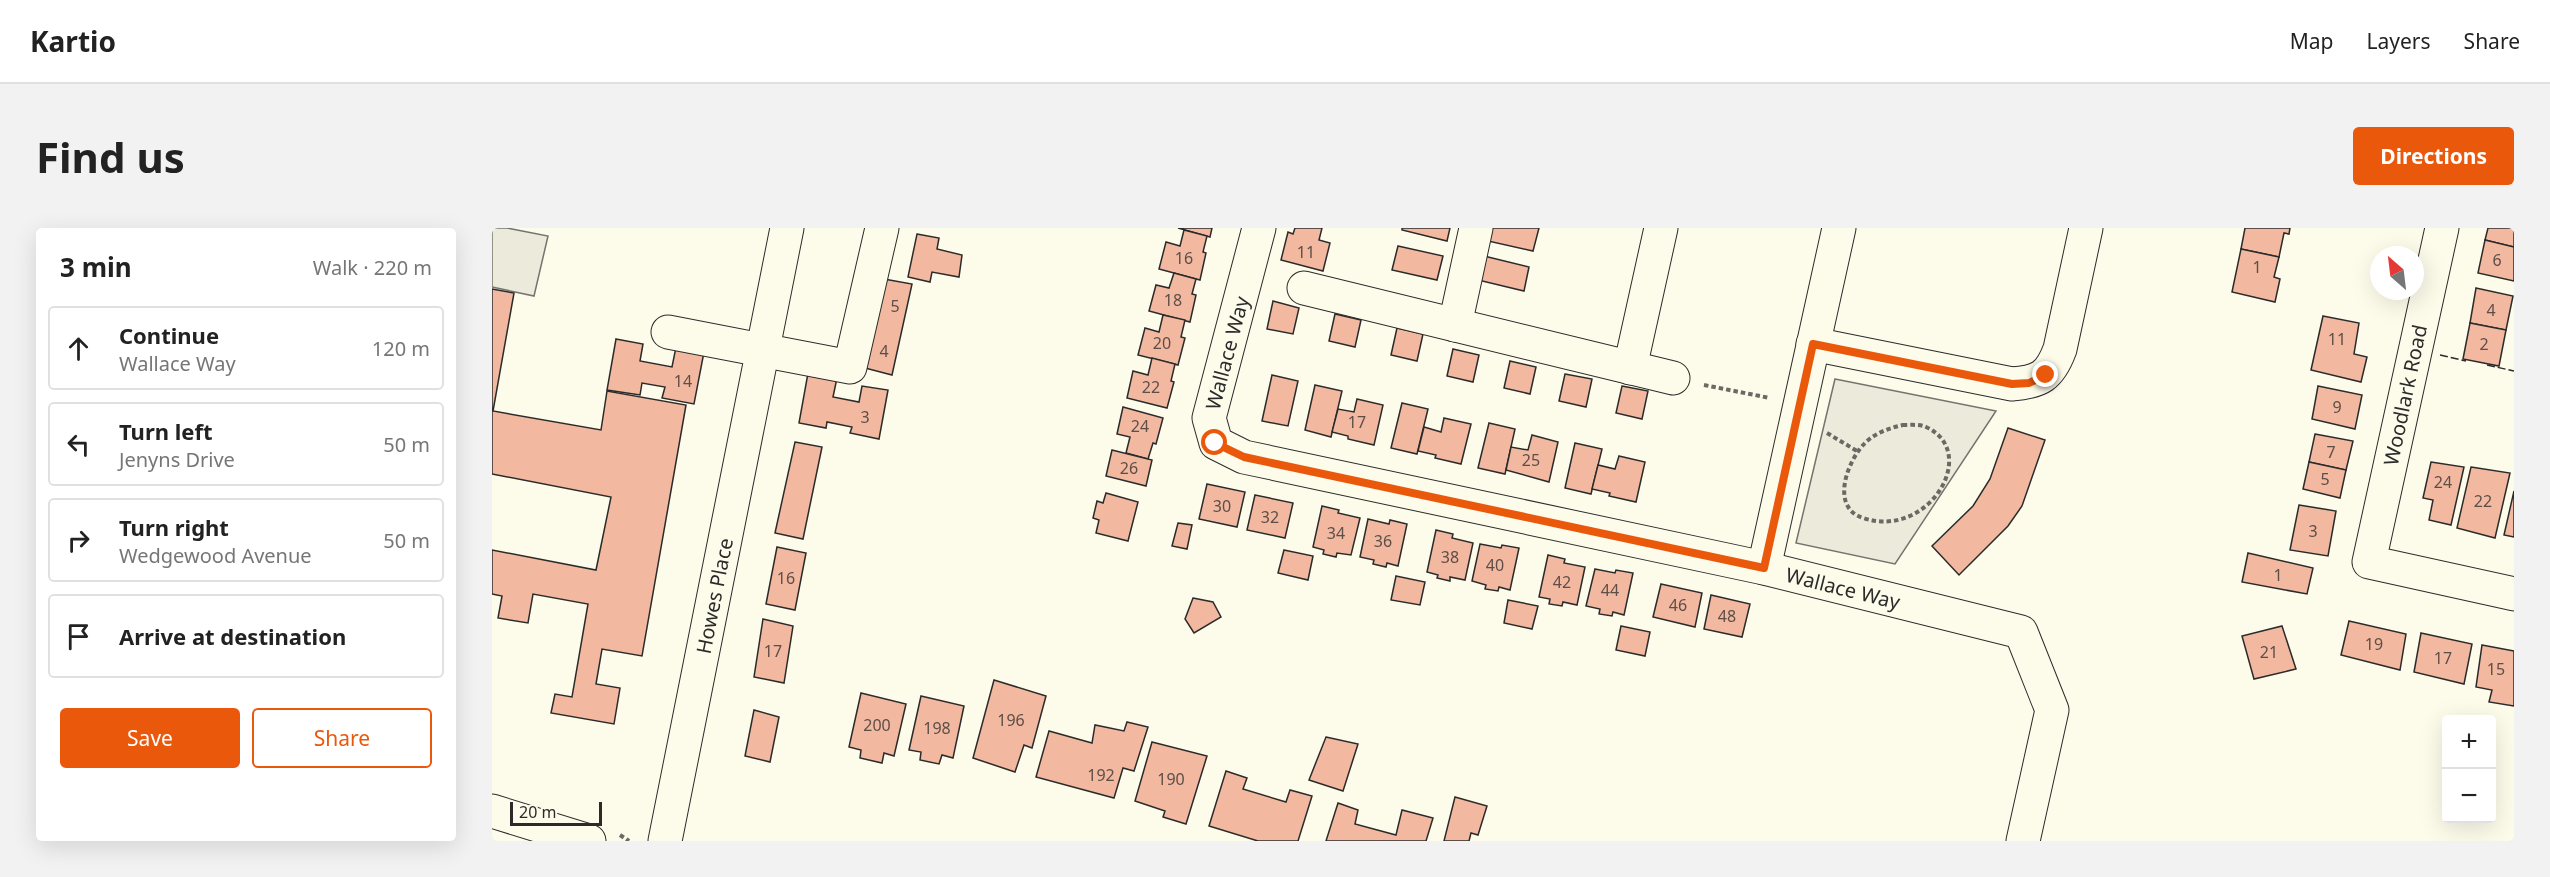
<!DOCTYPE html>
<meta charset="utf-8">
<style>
:root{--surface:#fff;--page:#f2f2f2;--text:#222;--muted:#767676;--line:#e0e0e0;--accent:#ea580c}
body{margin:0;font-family:"Noto Sans",sans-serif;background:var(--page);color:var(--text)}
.controls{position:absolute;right:18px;bottom:18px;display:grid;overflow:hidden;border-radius:6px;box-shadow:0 6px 24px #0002}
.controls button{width:54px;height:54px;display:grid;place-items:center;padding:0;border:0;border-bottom:2px solid var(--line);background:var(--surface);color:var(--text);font:30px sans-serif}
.compass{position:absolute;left:1878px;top:18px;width:54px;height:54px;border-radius:50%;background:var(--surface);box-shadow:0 6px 24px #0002;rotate:332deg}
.scale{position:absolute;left:18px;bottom:15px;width:92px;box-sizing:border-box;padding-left:6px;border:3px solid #2b2b2b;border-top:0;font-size:16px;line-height:21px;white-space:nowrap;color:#2b2b2b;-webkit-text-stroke:4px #fdfbea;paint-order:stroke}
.stop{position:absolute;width:18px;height:18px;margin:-14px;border:4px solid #ea580c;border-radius:50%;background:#fff}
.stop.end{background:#ea580c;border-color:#fff;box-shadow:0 2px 6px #0008}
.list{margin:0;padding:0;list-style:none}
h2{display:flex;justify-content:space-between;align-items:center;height:78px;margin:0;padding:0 24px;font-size:26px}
h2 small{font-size:20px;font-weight:400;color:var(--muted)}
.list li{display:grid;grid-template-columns:39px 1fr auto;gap:18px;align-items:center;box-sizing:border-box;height:84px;margin:0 12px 12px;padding:0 12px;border:2px solid var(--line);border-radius:6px}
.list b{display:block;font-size:22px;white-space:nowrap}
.list p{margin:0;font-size:20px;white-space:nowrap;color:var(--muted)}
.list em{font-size:20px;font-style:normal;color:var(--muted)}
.actions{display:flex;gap:12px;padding:18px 24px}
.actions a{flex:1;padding:14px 0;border:2px solid var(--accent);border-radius:6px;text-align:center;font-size:21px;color:var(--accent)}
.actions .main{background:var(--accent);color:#fff}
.icon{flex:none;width:33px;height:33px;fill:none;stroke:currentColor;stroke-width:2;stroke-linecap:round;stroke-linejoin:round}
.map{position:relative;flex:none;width:2022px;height:613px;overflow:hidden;border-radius:6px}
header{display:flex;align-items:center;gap:36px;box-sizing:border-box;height:84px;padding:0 30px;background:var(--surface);border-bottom:2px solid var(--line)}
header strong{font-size:28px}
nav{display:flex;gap:33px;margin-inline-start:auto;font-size:21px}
.intro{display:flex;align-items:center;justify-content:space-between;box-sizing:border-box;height:144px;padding:0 36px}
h1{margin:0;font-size:42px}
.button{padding:15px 27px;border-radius:6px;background:var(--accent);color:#fff;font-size:21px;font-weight:700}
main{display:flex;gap:36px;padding:0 36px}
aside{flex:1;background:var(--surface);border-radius:6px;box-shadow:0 6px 24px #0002}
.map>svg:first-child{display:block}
.green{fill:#ecebdb;stroke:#74746e;stroke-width:1.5}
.parking{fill:#eceadb;stroke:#74746e;stroke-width:1.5}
.building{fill:#f2b8a0;stroke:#2b2b2b;stroke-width:1.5}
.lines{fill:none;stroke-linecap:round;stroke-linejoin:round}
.minor-casing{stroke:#2b2b2b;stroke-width:35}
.major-casing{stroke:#2b2b2b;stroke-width:35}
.path{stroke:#6a6964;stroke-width:4;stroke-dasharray:4.5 3;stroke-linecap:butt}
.minor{stroke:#fdfbea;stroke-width:33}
.major{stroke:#fdfbea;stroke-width:33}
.fence{stroke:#2b2b2b;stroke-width:1.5;stroke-dasharray:8 3;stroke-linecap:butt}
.route{stroke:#ea580c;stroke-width:8}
.labels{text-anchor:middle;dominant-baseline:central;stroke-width:4.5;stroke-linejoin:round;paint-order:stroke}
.number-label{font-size:16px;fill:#5d4e48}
.street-label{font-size:20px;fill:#2b2b2b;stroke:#fdfbea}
</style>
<header>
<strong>Kartio</strong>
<nav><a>Map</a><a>Layers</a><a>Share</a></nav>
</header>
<div class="intro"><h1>Find us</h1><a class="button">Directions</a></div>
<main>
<aside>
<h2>3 min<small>Walk · 220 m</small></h2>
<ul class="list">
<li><svg class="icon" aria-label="ahead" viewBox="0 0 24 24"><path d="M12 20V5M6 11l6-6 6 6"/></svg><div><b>Continue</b><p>Wallace Way</p></div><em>120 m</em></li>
<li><svg class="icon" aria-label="left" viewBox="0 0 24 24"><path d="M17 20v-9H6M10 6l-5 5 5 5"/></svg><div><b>Turn left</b><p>Jenyns Drive</p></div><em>50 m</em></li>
<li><svg class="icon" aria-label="right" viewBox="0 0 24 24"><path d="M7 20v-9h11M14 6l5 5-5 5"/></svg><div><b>Turn right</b><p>Wedgewood Avenue</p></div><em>50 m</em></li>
<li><svg class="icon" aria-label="arrive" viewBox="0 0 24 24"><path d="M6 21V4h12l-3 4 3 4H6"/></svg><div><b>Arrive at destination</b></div></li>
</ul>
<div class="actions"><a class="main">Save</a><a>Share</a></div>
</aside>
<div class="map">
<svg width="2022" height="613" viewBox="0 0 2022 613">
<rect width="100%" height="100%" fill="#fdfbea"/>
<polygon class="green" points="1343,151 1504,183 1403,336 1304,315"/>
<polygon class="parking" points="0,0 15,0 56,8 42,68 0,59"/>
<g class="building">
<polygon points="686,0 720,0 718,9"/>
<polygon points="803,0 830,0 827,12 838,15 831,43 789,32 796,4 801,6"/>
<polygon points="910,0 958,0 955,13 910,2"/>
<polygon points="999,0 1047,0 1041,23 996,13"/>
<polygon points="1753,0 1798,0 1797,6 1792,5 1787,29 1749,21"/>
<polygon points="1996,0 2022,0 2022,19 1993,12"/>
<polygon points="692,2 715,8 711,24 714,25 708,52 667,41 674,14 688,18"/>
<polygon points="425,6 447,10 445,21 470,27 467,49 440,44 438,54 416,49"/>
<polygon points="1993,12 2022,19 2022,53 1986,45"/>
<polygon points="906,18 951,28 945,52 900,42"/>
<polygon points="1749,21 1787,29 1782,49 1788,51 1783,74 1740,64"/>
<polygon points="992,28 1037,39 1032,63 986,52"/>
<polygon points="682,45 704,51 700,66 704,67 698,94 657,83 664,57 677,60"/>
<polygon points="392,51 420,56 400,147 373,140"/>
<polygon points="1984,60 2021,68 2014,102 1978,95"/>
<polygon points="0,61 22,65 1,183 109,202 115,163 194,177 150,428 110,421 104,456 128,460 122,496 59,485 63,466 80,469 96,376 41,366 36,395 6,390 10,368 0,366 0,322 104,342 119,269 0,246"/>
<polygon points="781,73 807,80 801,106 775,101"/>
<polygon points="843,86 869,92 863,119 837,113"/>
<polygon points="671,87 693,92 689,109 693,110 686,137 646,127 653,100 667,104"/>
<polygon points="1831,88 1867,95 1862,126 1875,129 1869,154 1819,142"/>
<polygon points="1978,95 2014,102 2007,138 1971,131"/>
<polygon points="905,100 931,106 925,133 899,127"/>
<polygon points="124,111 151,116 148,133 180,139 184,119 212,124 202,176 170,170 173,159 150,155 148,167 115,162"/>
<polygon points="961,121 987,127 981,154 955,148"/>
<polygon points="660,130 683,136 679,153 682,154 675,180 635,170 641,143 656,147"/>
<polygon points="1018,133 1044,139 1038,166 1012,160"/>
<polygon points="316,145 345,150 341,169 367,174 370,158 396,162 387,211 358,205 360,199 335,194 334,200 307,195"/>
<polygon points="1073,146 1100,151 1094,179 1067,173"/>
<polygon points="780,147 806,153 796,198 770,193"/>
<polygon points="823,157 850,163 839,209 813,202"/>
<polygon points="1130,158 1156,163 1150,191 1124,185"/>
<polygon points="1826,158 1870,167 1863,201 1820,191"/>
<polygon points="865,171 891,177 882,217 856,211 856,208 840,204 846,181 862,184"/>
<polygon points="910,175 936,181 925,226 899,220"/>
<polygon points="631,179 671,190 664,216 661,215 656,231 634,225 638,209 625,206"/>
<polygon points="952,190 979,196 969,236 943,230 944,227 926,223 932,199 949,204"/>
<polygon points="997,195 1023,201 1013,246 986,240"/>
<polygon points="1516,200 1553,212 1530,278 1516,298 1467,347 1440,318 1481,278 1498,251"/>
<polygon points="1823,206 1861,213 1854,242 1817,234"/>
<polygon points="1040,207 1066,214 1057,254 1014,242 1019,219 1036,222"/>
<polygon points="303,214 330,219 311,311 283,305"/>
<polygon points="1083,215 1110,221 1099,266 1073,260"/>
<polygon points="620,222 660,232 654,258 614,248"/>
<polygon points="1127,228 1153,234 1144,274 1117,268 1118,265 1100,261 1106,237 1123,241"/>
<polygon points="1817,234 1854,242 1848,270 1811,261"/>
<polygon points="1939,234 1972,239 1959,297 1937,292 1941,272 1931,270"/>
<polygon points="1979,239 2018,245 2003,310 1965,300"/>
<polygon points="715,256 753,264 745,299 707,291"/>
<polygon points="2022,263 2022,309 2012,307"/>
<polygon points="614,265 646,274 636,313 604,305 607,292 601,290 605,273 611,275"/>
<polygon points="763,267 801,275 793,310 755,302"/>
<polygon points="1807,277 1844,283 1836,328 1798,322"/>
<polygon points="830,278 847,282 846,285 868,290 859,327 845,325 844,329 831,326 832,322 821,319"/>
<polygon points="876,291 897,296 898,292 915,296 906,338 895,335 894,339 881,336 882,332 868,329"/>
<polygon points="686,295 700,297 695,321 680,318"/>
<polygon points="944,302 961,306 960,310 981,315 973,352 958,349 958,353 945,350 946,347 935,344"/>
<polygon points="988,316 1009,320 1010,317 1027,320 1018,362 1007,359 1006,363 993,361 994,357 980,353"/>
<polygon points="285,319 314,325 303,382 274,376"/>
<polygon points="792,322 821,328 816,352 786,345"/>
<polygon points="1756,325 1821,340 1815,366 1750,354"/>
<polygon points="1056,327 1073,331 1072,335 1093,339 1085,377 1071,374 1070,378 1057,376 1058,371 1047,369"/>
<polygon points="1103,341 1123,345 1124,342 1141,345 1132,387 1121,384 1120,388 1107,386 1108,381 1094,378"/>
<polygon points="904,348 933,354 928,377 899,372"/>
<polygon points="1169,356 1210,365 1203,399 1161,389"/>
<polygon points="1219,367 1258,376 1250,409 1212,401"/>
<polygon points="701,370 721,374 729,389 702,405 693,391"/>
<polygon points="1016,372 1046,378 1040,401 1012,395"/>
<polygon points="271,391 301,398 292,455 262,449"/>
<polygon points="1857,393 1914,406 1908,442 1849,427"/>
<polygon points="1129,398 1158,404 1153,428 1124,422"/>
<polygon points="1790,398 1804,441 1762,451 1750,408"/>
<polygon points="1929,405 1980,416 1972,456 1922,444"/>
<polygon points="1990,417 2022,423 2022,478 1997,474 2000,462 1984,459"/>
<polygon points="502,452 554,468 540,520 532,517 523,544 481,530"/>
<polygon points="369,465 414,476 402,528 392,525 390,535 368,530 369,522 357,519"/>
<polygon points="429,468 472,478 461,530 450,527 447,536 428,532 429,524 417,522"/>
<polygon points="262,482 287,489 278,534 253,528"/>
<polygon points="635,494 656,499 642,543 631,540 622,570 544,549 557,503 600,515 603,497 632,503"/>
<polygon points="834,509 866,516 851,563 817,552"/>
<polygon points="660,514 715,528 694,596 671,589 673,583 643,573"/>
<polygon points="734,543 755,550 751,561 794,574 798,562 820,568 806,613 766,613 717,598"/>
<polygon points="963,569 995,578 986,607 979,605 977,613 952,613"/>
<polygon points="846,575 866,582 863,596 904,607 910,582 941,590 934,613 834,613"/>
</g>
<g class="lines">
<defs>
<g id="minor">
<path id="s1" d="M767 0 717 190 724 215 752 229 1272 340 1529 404 1560 482 1531 613"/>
<polyline points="1950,0 1877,334 2022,366"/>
<polyline points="812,60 1181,150"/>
<polyline points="963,97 984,0"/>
<polyline points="176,104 358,139 390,0"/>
<path d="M1321 116 1520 156C1548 154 1558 148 1568 121L1594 0"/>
<polyline points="1138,140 1169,0"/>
<polyline points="1272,340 1347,0"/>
<path id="s2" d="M173 613 295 0"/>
</g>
<polyline id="major" points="0,583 97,613"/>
</defs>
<use href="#minor" class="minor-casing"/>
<use href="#major" class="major-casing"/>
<g class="path">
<polyline points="1212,157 1278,170"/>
<path d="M1411 197C1418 197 1428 196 1434 199 1489 224 1437 312 1371 290 1337 279 1356 231 1374 214 1385 204 1398 200 1411 197Z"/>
<polyline points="1335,205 1365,223"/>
<polyline points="128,607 137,613"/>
</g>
<use href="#minor" class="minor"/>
<use href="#major" class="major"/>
<g class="fence">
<polyline points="1948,127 1974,133"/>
<polyline points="1995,137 2022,143"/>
</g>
</g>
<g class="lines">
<polyline class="route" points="723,215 752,229 1272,340 1321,116 1520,156 1537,155 1554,147"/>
</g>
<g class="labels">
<g class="number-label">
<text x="814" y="24">11</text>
<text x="692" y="30">16</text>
<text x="2005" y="32">6</text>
<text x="1765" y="39">1</text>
<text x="681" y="72">18</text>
<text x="403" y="78">5</text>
<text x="1999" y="82">4</text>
<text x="1845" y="111">11</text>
<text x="670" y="115">20</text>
<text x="1992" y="116">2</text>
<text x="392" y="123">4</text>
<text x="191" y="153">14</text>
<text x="659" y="159">22</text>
<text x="1845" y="179">9</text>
<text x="373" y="189">3</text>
<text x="865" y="194">17</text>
<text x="648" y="198">24</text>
<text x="1839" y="224">7</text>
<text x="1039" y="232">25</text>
<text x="637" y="240">26</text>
<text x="1833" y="251">5</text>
<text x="1951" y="254">24</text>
<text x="1991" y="273">22</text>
<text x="730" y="278">30</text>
<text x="778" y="289">32</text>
<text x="1821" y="303">3</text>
<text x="844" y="305">34</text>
<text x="891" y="313">36</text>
<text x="958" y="329">38</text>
<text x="1003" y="337">40</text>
<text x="1786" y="347">1</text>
<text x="294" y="350">16</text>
<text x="1070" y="354">42</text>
<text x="1118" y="362">44</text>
<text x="1186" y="377">46</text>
<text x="1235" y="388">48</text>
<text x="1882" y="416">19</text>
<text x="281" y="423">17</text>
<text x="1777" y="424">21</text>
<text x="1951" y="430">17</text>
<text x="2004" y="441">15</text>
<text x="519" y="492">196</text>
<text x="385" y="497">200</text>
<text x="445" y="500">198</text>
<text x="609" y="547">192</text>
<text x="679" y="551">190</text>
</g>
<g class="street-label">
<text transform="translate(735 125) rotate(-75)">Wallace Way</text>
<text transform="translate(1913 167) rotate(-78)">Woodlark Road</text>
<text stroke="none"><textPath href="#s1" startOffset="867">Wallace Way</textPath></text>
<text stroke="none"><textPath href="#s2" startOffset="250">Howes Place</textPath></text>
</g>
</g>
</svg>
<div class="controls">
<button>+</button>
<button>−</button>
</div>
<svg class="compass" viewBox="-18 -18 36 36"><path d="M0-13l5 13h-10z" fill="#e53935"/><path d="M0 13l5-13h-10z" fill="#767676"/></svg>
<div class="scale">20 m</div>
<div class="stop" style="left:723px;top:215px"></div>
<div class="stop end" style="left:1554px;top:147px"></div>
</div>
</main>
